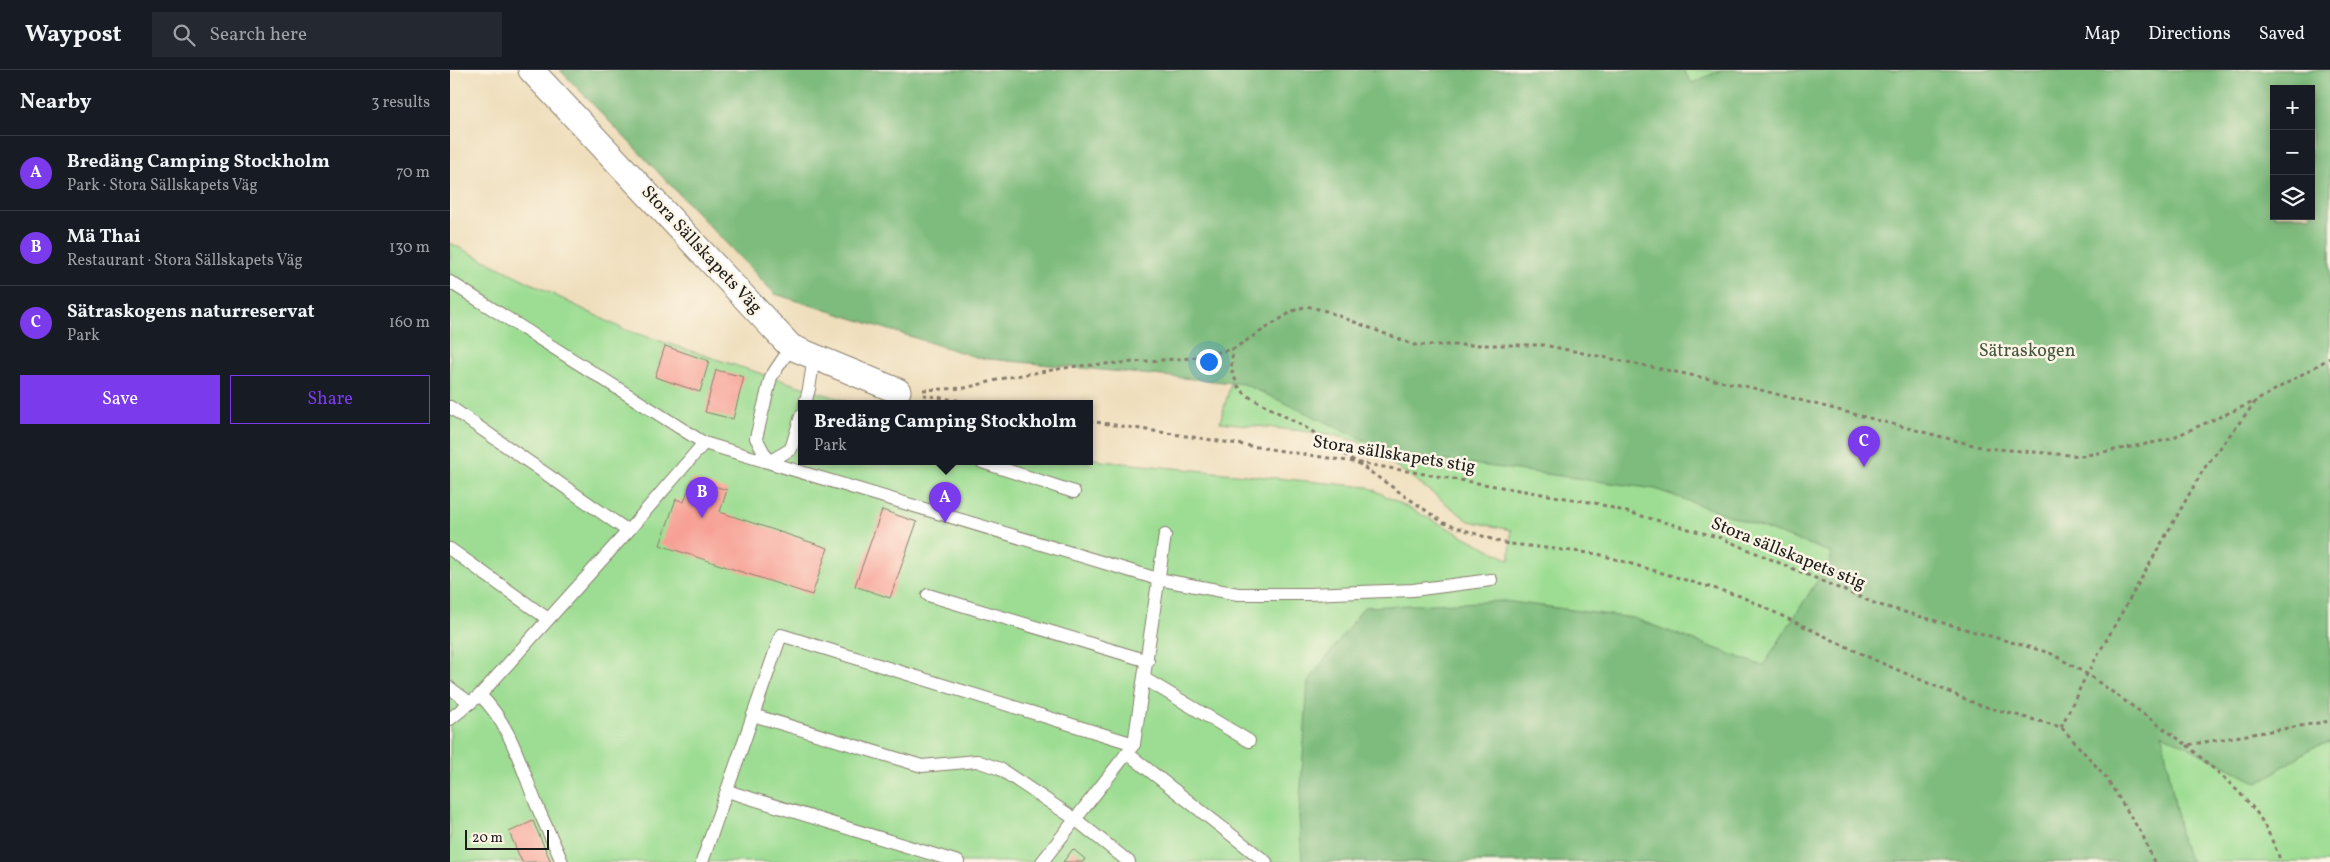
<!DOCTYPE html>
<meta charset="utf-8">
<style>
:root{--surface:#171b24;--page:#242831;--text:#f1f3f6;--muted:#9ea1a6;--line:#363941;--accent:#7c3aed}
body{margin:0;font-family:Vollkorn,serif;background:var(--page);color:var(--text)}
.controls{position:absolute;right:15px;top:15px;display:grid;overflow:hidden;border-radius:0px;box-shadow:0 2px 12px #0003}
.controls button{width:45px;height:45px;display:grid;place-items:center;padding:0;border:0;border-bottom:1px solid var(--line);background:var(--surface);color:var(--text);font:25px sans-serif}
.scale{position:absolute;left:15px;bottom:12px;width:84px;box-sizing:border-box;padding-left:5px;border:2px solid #1c1c1c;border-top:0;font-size:14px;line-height:18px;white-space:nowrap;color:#1c1c1c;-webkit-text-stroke:4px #fcf5e5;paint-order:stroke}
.you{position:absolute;left:758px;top:291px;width:18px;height:18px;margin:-12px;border:4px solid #fff;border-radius:50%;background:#1a73e8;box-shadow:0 0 0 8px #1a73e833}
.badge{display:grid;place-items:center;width:32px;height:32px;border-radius:50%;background:var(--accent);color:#fff;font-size:16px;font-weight:700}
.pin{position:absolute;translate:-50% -41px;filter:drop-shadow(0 1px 2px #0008)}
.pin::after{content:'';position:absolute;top:26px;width:18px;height:15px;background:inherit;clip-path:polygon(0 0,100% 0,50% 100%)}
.popup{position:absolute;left:348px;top:330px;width:295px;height:65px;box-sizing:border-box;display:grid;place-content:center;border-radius:0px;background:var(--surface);filter:drop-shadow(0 1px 4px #0005);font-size:16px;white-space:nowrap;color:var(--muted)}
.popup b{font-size:19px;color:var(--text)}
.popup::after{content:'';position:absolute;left:50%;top:100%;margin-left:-10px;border:10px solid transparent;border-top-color:var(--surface)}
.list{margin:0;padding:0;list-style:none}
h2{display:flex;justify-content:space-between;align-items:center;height:65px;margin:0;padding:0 20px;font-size:21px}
h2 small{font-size:16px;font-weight:400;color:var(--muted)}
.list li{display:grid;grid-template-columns:32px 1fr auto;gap:15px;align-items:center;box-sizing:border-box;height:75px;padding:0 20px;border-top:1px solid var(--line)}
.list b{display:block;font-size:19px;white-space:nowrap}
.list p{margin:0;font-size:16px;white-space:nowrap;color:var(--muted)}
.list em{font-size:16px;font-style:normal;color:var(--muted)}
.actions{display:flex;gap:10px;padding:15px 20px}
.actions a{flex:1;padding:11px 0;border:1px solid var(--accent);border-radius:0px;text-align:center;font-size:18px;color:var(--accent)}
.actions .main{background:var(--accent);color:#fff}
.icon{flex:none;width:28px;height:28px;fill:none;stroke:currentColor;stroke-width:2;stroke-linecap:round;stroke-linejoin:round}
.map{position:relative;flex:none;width:1880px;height:792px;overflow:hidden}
header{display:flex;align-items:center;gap:30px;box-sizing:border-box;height:70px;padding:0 25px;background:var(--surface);border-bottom:1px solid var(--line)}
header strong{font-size:24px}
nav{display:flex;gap:28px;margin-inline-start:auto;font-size:18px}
.search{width:350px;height:45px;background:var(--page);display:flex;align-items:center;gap:12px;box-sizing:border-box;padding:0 18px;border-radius:0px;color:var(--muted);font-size:19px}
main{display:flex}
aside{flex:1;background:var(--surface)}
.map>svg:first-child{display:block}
.green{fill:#9ddd93;stroke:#5c7c58;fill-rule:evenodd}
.forest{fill:#7ebc7d;stroke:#4d6c4c;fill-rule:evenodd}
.building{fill:#f7a095}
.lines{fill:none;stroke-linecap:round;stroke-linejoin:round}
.lane-casing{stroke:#867d6c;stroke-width:14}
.street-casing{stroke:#867d6c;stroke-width:27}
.path{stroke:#867d6c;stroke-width:3;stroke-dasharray:4 4;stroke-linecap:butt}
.lane{stroke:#fff;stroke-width:12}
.street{stroke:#fff;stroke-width:25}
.labels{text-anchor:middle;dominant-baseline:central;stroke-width:5;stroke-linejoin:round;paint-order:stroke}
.street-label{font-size:18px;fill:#1c1c1c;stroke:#fcf5e5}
.park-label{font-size:18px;fill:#435640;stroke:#fcf5e5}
</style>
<header>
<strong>Waypost</strong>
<div class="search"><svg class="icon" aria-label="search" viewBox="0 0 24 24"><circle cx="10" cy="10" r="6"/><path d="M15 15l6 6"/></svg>Search here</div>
<nav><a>Map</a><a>Directions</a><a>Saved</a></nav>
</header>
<main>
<aside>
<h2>Nearby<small>3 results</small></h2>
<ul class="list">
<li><span class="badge">A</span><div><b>Bredäng Camping Stockholm</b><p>Park · Stora Sällskapets Väg</p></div><em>70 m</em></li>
<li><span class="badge">B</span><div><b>Mä Thai</b><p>Restaurant · Stora Sällskapets Väg</p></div><em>130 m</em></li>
<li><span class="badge">C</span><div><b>Sätraskogens naturreservat</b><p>Park</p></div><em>160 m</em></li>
</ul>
<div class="actions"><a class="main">Save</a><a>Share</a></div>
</aside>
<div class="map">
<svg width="1880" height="792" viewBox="0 0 1880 792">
<rect width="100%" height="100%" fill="#fcf5e5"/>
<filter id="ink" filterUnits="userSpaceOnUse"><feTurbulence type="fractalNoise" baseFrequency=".02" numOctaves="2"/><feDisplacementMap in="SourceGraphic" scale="10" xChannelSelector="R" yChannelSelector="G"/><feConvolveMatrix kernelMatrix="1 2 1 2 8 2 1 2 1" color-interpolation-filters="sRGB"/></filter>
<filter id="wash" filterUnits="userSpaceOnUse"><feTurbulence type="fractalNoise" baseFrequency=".0096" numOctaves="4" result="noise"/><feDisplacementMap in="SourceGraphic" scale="20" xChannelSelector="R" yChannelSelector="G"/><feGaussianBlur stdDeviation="1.12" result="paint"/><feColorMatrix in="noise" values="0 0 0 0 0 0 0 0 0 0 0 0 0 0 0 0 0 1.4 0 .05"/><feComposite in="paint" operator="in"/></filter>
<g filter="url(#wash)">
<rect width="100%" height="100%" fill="#efdebc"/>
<path class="green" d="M1165 0H1880V792H0V173L173 259 405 334H351V392H639V387L652 391 918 417 1060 490 1061 460 1019 451 956 403 910 372 879 364 770 352 827 151ZM1824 19H1861V146H1824Z"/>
<path class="forest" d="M110 0H1233L1242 13 1271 0H1880V672L1862 678 1808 713 1712 664 1732 773 1742 792H852L849 746 858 612 914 537 1054 531 1183 548 1313 596 1381 489 1380 482 1205 419 942 383 794 314 529 288 325 224ZM1824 19H1861V146H1824Z"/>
<g id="blocks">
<g class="building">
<polygon points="215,276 259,291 250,322 205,307"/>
<polygon points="266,300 294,307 283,349 255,342"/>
<polygon points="242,409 277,420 270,442 378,478 362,525 210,475 226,429 234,432"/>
<polygon points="432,440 467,452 440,528 405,516"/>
<polygon points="83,751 101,792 72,792 59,762"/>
<polygon points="623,779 635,789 633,792 613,792"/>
</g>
</g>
</g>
<g filter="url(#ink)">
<use href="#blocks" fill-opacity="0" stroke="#867d6c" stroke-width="1"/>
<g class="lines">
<defs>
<g id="lane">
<polyline points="0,212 254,373 708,509 788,524 858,524 963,520 1041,510"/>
<polyline points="341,277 321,307 306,368 319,392 341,379 351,346"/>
<polyline points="355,334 359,319 364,287"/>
<polyline points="0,337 178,461"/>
<polyline points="532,392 624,422"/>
<polyline points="0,479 98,549"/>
<polyline points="478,525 698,591"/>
<polyline points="695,609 799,671"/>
<polyline points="0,618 20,633"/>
<path d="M30 625C61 655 71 697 87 736 95 755 104 773 112 792"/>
<polyline points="303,645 472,696 527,691 550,699 625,749 679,792"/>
<polyline points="0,649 30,625 178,461 254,373"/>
<polyline points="677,683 816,792"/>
<polyline points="277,721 508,792"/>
<polyline points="252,792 331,565 684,674"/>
<polyline points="592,792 684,674 715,465"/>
</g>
<polyline id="street" points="81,0 341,277 448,321"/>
</defs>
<use href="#lane" class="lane-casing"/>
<use href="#street" class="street-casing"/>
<g class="path">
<polyline points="473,320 515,318 559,307 627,296 741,288 783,279"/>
<polyline points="473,325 532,334"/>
<polyline points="639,351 904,392 1145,433 1271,468 1426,534 1600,583 1637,604 1737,675 1880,651"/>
<polyline points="1611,657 1637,604 1753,400 1806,331 1880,288"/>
<path d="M1737 675C1761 697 1788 718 1807 743 1817 758 1825 776 1831 792"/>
<polyline points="1704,792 1693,766 1655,706 1611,657 1529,635 1427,591 1290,526 1148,484 1053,473 994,453 860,360 796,325 788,316 781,299 783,279 843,241 856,236 876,241 964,275 1094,275 1299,317 1535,378 1632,386 1717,370 1806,331"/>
</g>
<use href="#lane" class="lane"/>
<use href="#street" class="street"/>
</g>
</g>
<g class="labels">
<g class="street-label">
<text transform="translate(251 180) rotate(47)">Stora Sällskapets Väg</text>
<text transform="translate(944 385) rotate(9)">Stora sällskapets stig</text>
<text transform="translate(1338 484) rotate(22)">Stora sällskapets stig</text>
</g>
<g class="park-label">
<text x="1577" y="281">Sätraskogen</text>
</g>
</g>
</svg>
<div class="controls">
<button>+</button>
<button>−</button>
<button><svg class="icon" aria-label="layers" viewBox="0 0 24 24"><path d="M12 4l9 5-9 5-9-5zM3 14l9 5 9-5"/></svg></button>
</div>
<div class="scale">20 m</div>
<div class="you"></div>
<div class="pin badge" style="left:495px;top:453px">A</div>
<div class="popup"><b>Bredäng Camping Stockholm</b>Park</div>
<div class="pin badge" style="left:252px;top:448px">B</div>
<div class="pin badge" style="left:1414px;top:397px">C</div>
</div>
</main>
